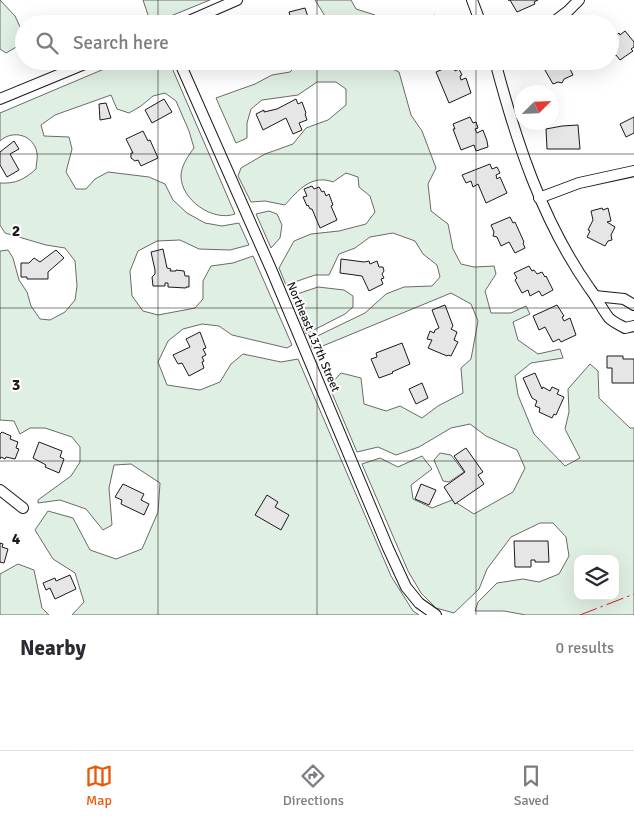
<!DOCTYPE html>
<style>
:root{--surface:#fff;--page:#f2f2f3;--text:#2b2b33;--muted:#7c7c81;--line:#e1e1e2;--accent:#ea580c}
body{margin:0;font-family:Signika,sans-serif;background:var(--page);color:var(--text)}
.controls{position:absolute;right:15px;bottom:15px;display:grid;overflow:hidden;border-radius:10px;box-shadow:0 5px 20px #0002}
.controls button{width:45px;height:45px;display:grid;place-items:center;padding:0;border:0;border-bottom:1px solid var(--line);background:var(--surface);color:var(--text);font:25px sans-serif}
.compass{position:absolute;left:514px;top:85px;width:45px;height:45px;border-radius:50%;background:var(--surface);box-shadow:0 5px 20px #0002;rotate:66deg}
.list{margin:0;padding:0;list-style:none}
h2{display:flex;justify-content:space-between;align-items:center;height:65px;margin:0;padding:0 20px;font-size:21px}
h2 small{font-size:16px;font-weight:400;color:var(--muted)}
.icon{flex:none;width:28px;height:28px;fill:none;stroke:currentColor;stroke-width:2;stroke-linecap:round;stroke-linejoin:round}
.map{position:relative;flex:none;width:634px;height:615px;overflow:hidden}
.search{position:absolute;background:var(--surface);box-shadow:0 5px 20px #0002;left:15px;right:15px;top:15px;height:55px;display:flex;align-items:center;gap:12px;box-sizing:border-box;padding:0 18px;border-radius:28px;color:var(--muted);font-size:19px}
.sheet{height:135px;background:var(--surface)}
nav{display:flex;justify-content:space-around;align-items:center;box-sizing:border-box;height:70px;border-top:1px solid var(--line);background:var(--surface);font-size:14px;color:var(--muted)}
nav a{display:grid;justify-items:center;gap:2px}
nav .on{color:var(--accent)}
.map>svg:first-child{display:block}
.green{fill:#e0efe3;stroke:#6a6a6a;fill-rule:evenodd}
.building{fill:#e6e6e6;stroke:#1a1a1a}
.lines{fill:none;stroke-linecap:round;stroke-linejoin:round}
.street-casing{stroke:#1a1a1a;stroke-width:12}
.street{stroke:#fff;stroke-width:10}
.power{stroke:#c62828;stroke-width:1;stroke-dasharray:18 4 2.5 4;stroke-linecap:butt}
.grid{fill:none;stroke:#1a1a1a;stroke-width:1;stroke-opacity:0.55}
.labels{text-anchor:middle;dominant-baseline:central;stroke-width:4;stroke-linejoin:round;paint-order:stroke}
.street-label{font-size:12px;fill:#1a1a1a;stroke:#fff}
.grid-label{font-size:16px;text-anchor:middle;font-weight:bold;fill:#1a1a1a;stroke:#fff;stroke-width:4;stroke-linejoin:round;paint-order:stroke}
</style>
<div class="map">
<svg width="634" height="615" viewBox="0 0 634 615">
<rect width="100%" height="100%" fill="#fff"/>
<g class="green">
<polygon points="0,0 15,16 23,33 18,46 6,53 0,49"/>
<polygon points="143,0 210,0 151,24"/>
<polygon points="315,0 351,0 356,9 375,15 379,24 339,24 325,16"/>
<path d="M123 61H169L235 214C213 222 181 200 181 176 181 166 188 156 194 148L189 131 176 101 165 93 153 96 141 106 129 113 117 109 111 95 55 115 41 125 44 136 69 137 72 149 66 172 76 189H86L95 179 108 172 149 177 165 184 173 200 187 213 205 223 222 226 239 223 249 245 230 250 199 249 180 240 157 241 138 251 130 271 132 296 143 311 158 315 195 308 203 299V281L211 266 233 263 253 256 292 345 287 348 232 335 219 326 202 324 183 329 168 341 158 362 167 385 200 390 220 382 231 364 243 354 281 362 298 359 391 576 413 611 419 615H72L84 602 75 573 53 559 35 530 48 511 73 518 90 550 116 559 142 549 158 512 160 483 131 464 114 465 109 488 112 525 103 530 86 509 60 500 38 503V500L71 476 80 462V447L72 437 45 428H30L20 434 14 421 0 420V251L8 250 13 258 19 280 27 292 31 306 40 319 50 320 65 312 75 300 77 286 75 261 65 248 46 245 5 233 0 225V183C16 184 25 179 36 169 36 164 38 158 37 153 34 135 13 129 0 141V113Z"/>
<path d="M303 61H384L386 66 399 72 411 115 422 131 436 168 428 184 431 211 448 224 453 249 461 264 474 267 494 266 496 274 485 291 491 313H511L526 306 530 314 513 322 518 340 538 354 560 349 563 358 531 363 515 376 518 395 534 434 565 466 580 458 565 429 569 412 568 389 590 364 598 371 599 398 630 428H634V615H526L504 611H475L478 602 497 583 523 579 539 582 559 574 569 556 566 537 553 523H540L511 537 487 569 479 589 454 613 436 608 421 593 408 571 362 464 380 458 398 467 422 456 432 469 411 485 413 499 432 508 452 500 474 514 513 492 525 468 517 450 486 436 470 424 451 428 419 447 396 455 378 447 357 452 329 386 341 373 361 378 364 404 386 411 400 406 422 418 438 406 463 393 461 368 471 359 478 321 471 304 451 293 313 350 309 340 365 313 386 294 404 287 432 286 440 277 437 265 423 254 415 241 393 233 370 237 355 248 339 254 329 275H315L286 285 279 268 294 241 311 234 339 231 366 224 375 212 370 196 359 187 358 177 346 173 333 182C312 174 298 190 285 205L265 201 251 202 238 176 241 168 265 154 293 144 306 128 328 120 346 105V89L336 82H317L298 95 262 100 251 109 247 123V138L236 143 216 98 255 84 272 75 290 72 300 62ZM578 559H615V596H578Z"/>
<polygon points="269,211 277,214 282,225 280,238 271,248 256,214"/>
<polygon points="318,287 344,290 353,296 353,307 345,314 306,334 291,296"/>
<polygon points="440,453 451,455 464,472 449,482 443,481 434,460"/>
<polygon points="18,564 34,570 42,608 49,615 0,615 0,574"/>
</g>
<g class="building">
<polygon points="508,0 538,0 534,2 535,4 517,12 510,0"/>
<polygon points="305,8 309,20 306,21 306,24 292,24 289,12"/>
<polygon points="435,15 437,21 440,20 442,24 419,24 419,23"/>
<polygon points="611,31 615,36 619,33 620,35 625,31 634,42 634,47 631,49 633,51 620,60 616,55 613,57 610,55"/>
<polygon points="580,61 569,67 573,75 564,79 562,83 558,82 553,84 542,65 548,61"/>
<polygon points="453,65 455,71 459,69 462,75 460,76 461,80 466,78 471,93 449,103 436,72"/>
<polygon points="164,99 172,112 152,123 145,110"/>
<polygon points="296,99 298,104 302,102 306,113 305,114 307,120 299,123 302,130 293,134 286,118 263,130 256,114 264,110 264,112 277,109"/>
<polygon points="106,103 111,118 100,120 99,104"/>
<polygon points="470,117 473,123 476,122 478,128 475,129 477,133 483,130 487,141 488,147 476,151 474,145 461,150 453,129 455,129 453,124"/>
<polygon points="634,117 634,133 626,137 620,124"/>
<polygon points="578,125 580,149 547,149 546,129 562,126"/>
<polygon points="143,131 148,141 150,140 158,158 141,166 138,160 135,161 131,158 131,153 133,153 126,139"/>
<polygon points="14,141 19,149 10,154 19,170 7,177 0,165 0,152"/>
<polygon points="490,164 492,169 497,167 500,173 496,175 497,179 500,177 507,193 486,203 478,184 473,187 471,181 466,183 462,175"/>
<polygon points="312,186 314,189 319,187 322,192 324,191 326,196 329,194 333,205 331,206 337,220 320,228 312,209 310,209 308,205 307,206 303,197 307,196 304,189"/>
<polygon points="602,208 603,210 608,208 611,221 607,222 615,227 611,235 612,240 608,241 605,246 587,237 590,231 588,230 593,220 591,211"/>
<polygon points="510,217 513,223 515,222 524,242 523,243 525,248 515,253 509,242 501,246 497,237 493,236 494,232 491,225"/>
<polygon points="163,249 167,268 171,269 170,271 176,271 176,270 184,271 185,276 189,276 189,287 186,287 186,288 168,287 168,283 165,283 165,286 153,286 152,277 155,274 155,270 151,252"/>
<polygon points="56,250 64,258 48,272 48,279 27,279 27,277 21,277 21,263 29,263 34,258 40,262"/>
<polygon points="341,259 364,262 369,261 370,264 377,261 379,267 383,267 384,271 382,274 384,278 381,279 383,284 369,291 362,276 340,273"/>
<polygon points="529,266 532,271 534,270 537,274 542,272 545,277 546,276 553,290 542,296 539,291 530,296 528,290 522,293 515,280 517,278 514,273"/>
<polygon points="445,305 453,326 451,329 457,332 454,340 458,342 451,356 448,355 447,356 428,348 432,340 427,339 430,331 434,333 435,330 439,328 432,310"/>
<polygon points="557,305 564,316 562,317 564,321 570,318 576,335 561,342 559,339 553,342 545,327 539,330 533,316"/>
<polygon points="200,332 206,348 203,349 206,355 202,357 204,361 202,362 204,368 189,376 182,363 178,364 173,355 190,347 186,339"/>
<polygon points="402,343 410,364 392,372 393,373 379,378 371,359 377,357 376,353"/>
<polygon points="607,356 623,356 623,359 634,359 634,383 612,383 612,368 607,368"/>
<polygon points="535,373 542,389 543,387 550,391 552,387 559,390 557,394 564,397 556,415 554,414 552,418 539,412 540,408 535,406 537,401 532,398 523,378"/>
<polygon points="422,383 428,398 416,404 409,389"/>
<polygon points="2,432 11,436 10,439 18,442 16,448 19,449 15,459 6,457 5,459 1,457 0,459 0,434"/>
<polygon points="39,442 62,451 60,457 64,459 59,473 45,467 46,465 33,458"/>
<polygon points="466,448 483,472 478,475 484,484 455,504 444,487 465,472 454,456"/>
<polygon points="123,484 144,494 141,500 149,504 144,515 121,504 122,500 115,497"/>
<polygon points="421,484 436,490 429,505 415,499"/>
<polygon points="267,495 278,502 275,507 289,515 281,530 255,515"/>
<polygon points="514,541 548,541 549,562 535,562 535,560 531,560 531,567 515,567"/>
<polygon points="0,543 3,544 2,547 8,549 4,563 0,562"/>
<polygon points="70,575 76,589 55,599 50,588 46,590 43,583 55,578 56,581"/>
</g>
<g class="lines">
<defs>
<g id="street">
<polyline points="472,0 481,24"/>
<polyline points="182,24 237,0"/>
<polyline points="551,24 568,11 579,0"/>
<polyline points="179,61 271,269 388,548 406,587 419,603 436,615"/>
<path d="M495 61C516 141 542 221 590 289 597 298 602 309 609 318 613 322 620 325 625 328L634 326"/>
<polyline points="0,99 92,61"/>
<polyline points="539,198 579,183 634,171"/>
<polyline points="595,296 624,299 634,305"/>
<polyline points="0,490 23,508"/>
</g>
</defs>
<use href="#street" class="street-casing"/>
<use href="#street" class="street"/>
<polyline class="power" points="580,615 634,594"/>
</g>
<path class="grid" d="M158 0V24M317 0V24M476 0V24M158 61V615M317 61V615M476 61V615M0 154H634M0 308H634M0 461H634"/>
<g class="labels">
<g class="street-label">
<text transform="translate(313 337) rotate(67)">Northeast 137th Street</text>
</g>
</g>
<g class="grid-label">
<text x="16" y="236">2</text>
<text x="16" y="390">3</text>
<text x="16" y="544">4</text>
</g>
</svg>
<div class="controls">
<button><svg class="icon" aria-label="layers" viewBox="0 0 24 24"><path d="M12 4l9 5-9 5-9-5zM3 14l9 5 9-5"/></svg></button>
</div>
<svg class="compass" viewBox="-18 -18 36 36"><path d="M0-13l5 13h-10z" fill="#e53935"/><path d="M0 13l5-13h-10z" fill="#7c7c81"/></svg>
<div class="search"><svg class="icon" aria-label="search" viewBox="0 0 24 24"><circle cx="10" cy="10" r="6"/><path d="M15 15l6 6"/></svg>Search here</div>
</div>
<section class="sheet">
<h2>Nearby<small>0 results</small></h2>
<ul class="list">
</ul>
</section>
<nav>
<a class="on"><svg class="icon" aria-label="map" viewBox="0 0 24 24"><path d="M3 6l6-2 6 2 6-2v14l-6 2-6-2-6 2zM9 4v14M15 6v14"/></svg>Map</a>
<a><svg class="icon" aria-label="directions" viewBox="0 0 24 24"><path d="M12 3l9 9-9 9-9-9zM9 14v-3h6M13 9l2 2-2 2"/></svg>Directions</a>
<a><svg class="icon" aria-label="saved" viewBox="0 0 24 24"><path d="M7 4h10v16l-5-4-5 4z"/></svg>Saved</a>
</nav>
